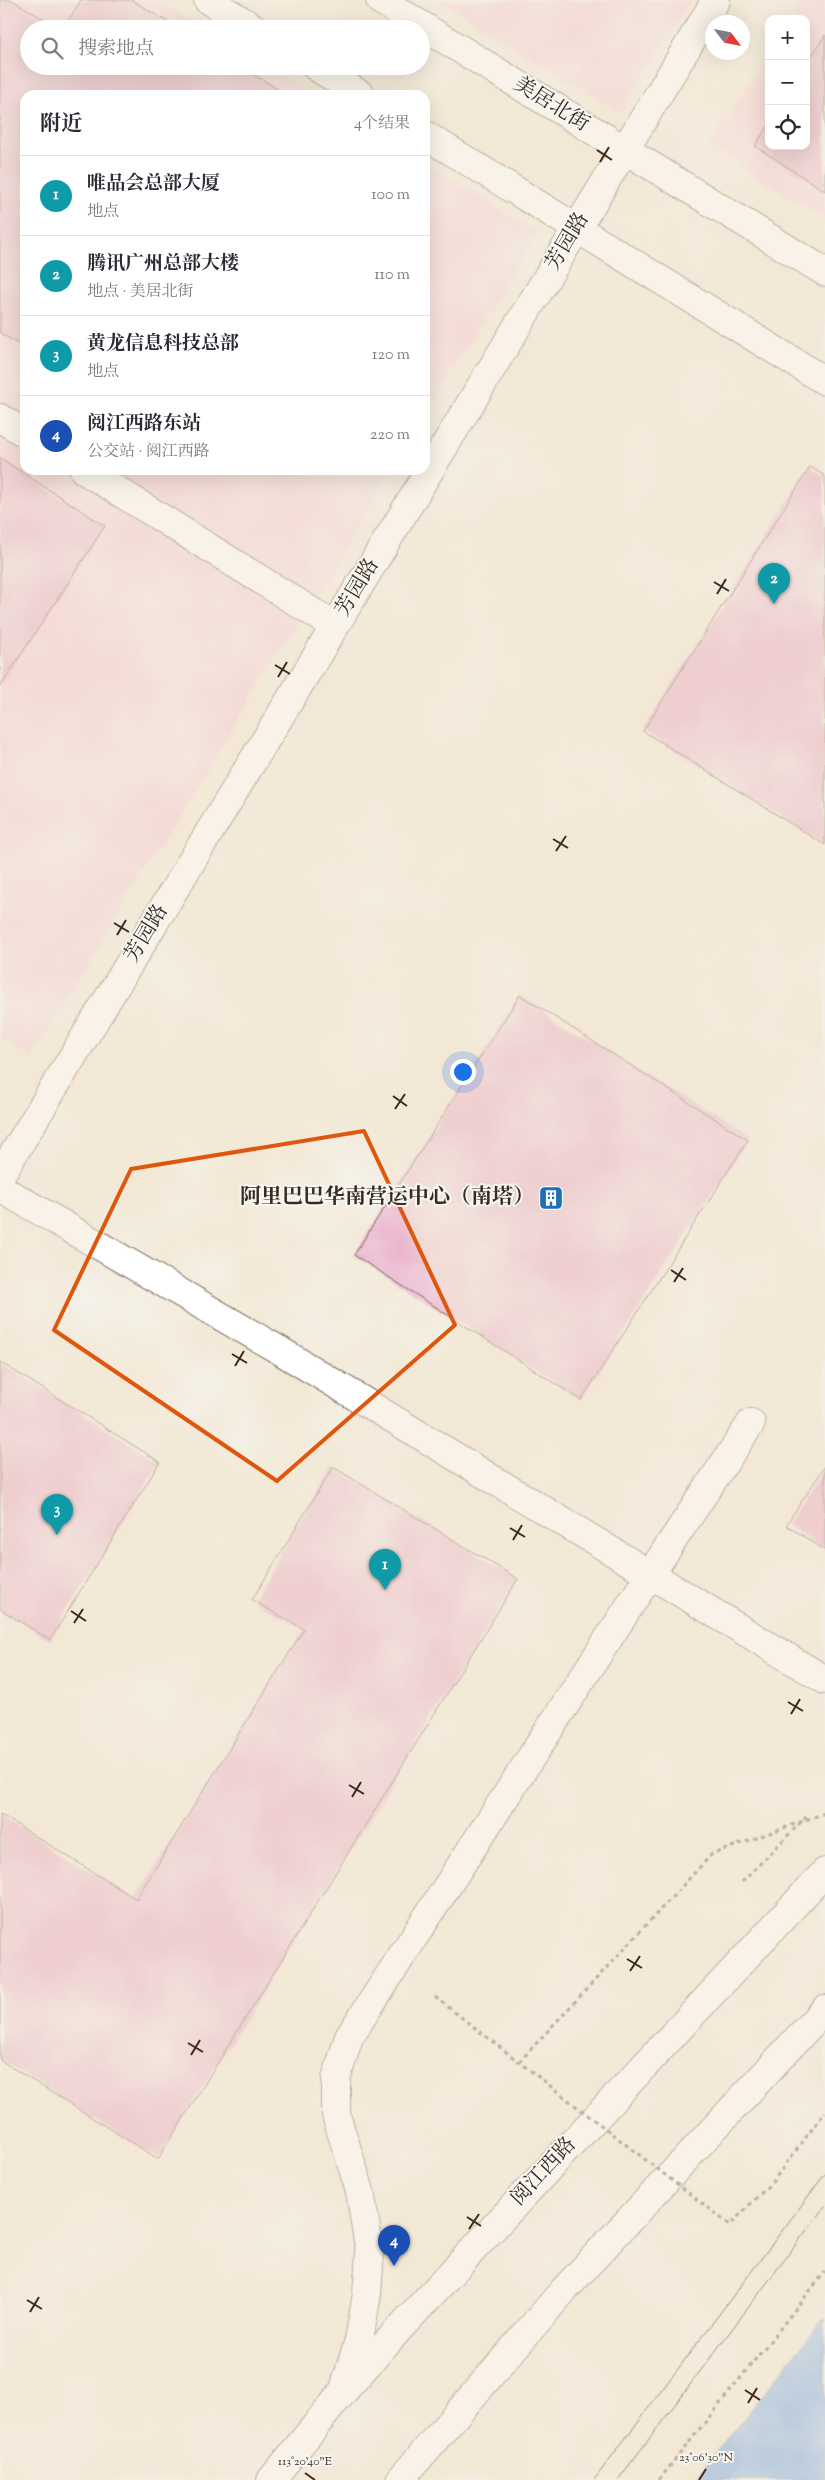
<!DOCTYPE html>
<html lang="zh">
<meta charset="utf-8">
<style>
:root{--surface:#fff;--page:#f7f7f7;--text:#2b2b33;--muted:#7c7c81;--line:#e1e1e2;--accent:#1f6fb2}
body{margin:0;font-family:"Sorts Mill Goudy","Noto Serif SC",serif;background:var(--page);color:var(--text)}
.controls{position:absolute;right:15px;top:15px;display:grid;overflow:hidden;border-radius:10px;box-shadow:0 5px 20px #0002}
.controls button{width:45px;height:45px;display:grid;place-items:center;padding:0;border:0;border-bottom:1px solid var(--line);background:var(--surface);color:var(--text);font:25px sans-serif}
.compass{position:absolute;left:705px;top:15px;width:45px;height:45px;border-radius:50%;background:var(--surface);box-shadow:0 5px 20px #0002;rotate:122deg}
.you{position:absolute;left:462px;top:1071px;width:18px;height:18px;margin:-12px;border:4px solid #fff;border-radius:50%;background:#1a73e8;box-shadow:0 0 0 8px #1a73e833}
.badge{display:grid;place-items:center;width:32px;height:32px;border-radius:50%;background:var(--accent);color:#fff;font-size:16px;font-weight:700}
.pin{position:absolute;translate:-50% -41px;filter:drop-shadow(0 1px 2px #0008)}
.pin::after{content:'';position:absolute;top:26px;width:18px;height:15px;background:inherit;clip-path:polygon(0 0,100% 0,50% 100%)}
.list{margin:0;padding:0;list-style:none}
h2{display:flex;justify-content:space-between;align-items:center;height:65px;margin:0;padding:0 20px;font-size:21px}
h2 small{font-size:16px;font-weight:400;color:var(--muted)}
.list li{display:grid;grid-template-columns:32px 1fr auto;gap:15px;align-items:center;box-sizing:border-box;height:80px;padding:0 20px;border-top:1px solid var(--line)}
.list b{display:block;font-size:19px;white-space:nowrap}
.list p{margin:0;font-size:16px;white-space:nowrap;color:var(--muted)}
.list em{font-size:16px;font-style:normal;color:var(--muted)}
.icon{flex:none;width:28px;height:28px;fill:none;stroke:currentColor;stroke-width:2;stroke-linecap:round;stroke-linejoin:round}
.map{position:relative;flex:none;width:825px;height:2480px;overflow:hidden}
.search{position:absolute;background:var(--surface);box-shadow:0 5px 20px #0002;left:20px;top:20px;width:410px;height:55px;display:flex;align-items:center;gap:12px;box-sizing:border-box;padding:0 18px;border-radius:28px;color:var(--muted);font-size:19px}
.panel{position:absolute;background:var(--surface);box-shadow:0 5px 20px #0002;left:20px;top:90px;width:410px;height:385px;border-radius:15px}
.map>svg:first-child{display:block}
.built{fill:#f6cfd8}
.water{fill:#7faee9;stroke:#5d6c84}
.building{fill:#eab0cb}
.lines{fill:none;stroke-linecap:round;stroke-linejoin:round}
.minor-casing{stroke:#7b6c5e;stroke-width:30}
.major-casing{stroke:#7b6c5e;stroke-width:30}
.path{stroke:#7b6c5e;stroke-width:3;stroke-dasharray:4 4;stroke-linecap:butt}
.minor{stroke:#fff;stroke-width:28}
.major{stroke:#fff;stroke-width:28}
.tram{stroke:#3b2a1e;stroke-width:1}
.path-bridge{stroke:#7b6c5e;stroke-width:3;stroke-dasharray:4 4;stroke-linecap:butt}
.marked{fill:none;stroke:#df570d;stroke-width:4;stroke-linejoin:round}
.ticks{fill:none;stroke:#3b2a1e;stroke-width:2}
.labels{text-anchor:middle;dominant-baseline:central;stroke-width:4;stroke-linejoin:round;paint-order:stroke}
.street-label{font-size:21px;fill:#3b2a1e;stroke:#f6f6f2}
.poi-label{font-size:21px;font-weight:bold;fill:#3b2a1e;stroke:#f6f6f2;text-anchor:end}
.ticks-label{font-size:12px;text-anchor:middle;fill:#3b2a1e;stroke:#f6f6f2;stroke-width:4;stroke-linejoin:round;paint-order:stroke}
</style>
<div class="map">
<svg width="825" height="2480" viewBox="0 0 825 2480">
<rect width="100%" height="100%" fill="#f6f6f2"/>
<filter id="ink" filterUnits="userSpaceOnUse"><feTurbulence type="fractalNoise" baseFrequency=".02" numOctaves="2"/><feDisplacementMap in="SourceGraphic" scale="10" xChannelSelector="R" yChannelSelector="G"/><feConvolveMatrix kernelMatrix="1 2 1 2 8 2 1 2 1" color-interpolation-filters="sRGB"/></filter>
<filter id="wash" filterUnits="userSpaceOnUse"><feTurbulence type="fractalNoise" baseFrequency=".0096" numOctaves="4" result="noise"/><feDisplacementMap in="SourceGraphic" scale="20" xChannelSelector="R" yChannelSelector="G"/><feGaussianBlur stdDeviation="1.12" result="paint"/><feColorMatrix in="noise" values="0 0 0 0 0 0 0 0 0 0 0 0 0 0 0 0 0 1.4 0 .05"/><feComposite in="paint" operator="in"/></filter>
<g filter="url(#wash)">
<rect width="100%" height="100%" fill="#f3e8d5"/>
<g class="built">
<polygon points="0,0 157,0 205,29 29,29 29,66 266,66 313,95 25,95 25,470 392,470 31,1058 0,1039"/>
<polygon points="439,0 692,0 621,113"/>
<polygon points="803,0 825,0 825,220 709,146 769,53 769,146 806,146 806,19 791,19"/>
<polygon points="425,163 538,232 425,416"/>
</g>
<polygon class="water" points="825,2317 825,2480 694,2480"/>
<g id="blocks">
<g class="building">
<polygon points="0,0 12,0 60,29 29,29 29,66 240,66 287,95 25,95 25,348 0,333"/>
<polygon points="81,0 132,0 179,29 63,29"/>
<polygon points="825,35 825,191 755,146 769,125 769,146 806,146 806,65"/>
<polygon points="0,458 105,526 0,687"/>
<polygon points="810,467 825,476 825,845 643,731"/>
<polygon points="520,995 748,1140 581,1400 354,1255"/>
<polygon points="0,1362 160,1462 50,1640 0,1609"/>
<polygon points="825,1466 825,1550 786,1525"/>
<polygon points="333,1467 518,1579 158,2159 0,2060 0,1814 136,1899 304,1629 252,1600"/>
</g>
</g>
</g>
<g filter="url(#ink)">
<use href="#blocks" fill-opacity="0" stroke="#7b6c5e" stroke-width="1"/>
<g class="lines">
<defs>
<g id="minor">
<polyline points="208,0 255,29"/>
<polyline points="380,0 825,272"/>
<polyline points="315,66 361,95"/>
<polyline points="425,135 825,381"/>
<polyline points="0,418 25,433"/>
<polyline points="84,470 335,626"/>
<polyline points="0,1176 716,0"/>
<polyline points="0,1188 279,1350 825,1680"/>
<polyline points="343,2392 359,2340 367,2294 370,2253 360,2191 336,2115 336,2079 349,2037 651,1573 751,1423"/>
</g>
<g id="major">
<polyline points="271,2480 343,2392 399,2329 825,1872"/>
<polyline points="400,2480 563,2291 825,2009"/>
</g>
</defs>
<use href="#minor" class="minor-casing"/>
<use href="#major" class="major-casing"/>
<g class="path">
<polyline points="742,1882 807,1816"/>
<polyline points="659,2480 825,2272"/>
</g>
<use href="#minor" class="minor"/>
<use href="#major" class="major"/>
<g class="tram">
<polyline points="594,2480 825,2174"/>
<polyline points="618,2480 825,2206"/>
</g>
<g class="path-bridge">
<polyline points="435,1997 730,2225 773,2181 825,2112"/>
<polyline points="519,2062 712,1854 825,1813"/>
</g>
</g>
</g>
<path d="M0 0H825V2480H0ZM364 1131 455 1325 277 1481 54 1330 131 1169Z" fill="#f3e8d5" fill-opacity=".55" fill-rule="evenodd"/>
<path class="marked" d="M364 1131 455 1325 277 1481 54 1330 131 1169Z"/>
<path class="ticks" d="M597 150 612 160M600 162 609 147M714 582 729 591M717 594 726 579M275 665 290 674M278 677 287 662M553 839 568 848M556 851 566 836M114 923 129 932M117 935 126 920M393 1096 407 1106M395 1109 405 1094M671 1270 686 1280M674 1282 683 1268M232 1354 247 1363M235 1366 244 1351M510 1528 525 1537M513 1540 522 1525M71 1611 86 1621M74 1623 83 1609M788 1702 803 1711M791 1714 800 1699M349 1785 364 1794M352 1797 361 1782M627 1959 642 1968M630 1971 640 1956M188 2043 203 2052M191 2055 200 2040M467 2217 481 2226M469 2229 479 2214M27 2300 42 2309M30 2312 39 2297M745 2390 760 2400M748 2403 757 2388M305 2473 315 2480M699 2480 706 2469"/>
<defs>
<symbol id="building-square" viewBox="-11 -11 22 22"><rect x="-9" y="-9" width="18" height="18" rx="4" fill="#1f6fb2" stroke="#f6f6f2"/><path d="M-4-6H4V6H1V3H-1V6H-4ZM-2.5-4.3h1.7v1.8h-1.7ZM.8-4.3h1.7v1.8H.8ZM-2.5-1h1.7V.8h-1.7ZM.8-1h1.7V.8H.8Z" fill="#fff"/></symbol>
</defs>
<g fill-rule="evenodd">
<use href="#building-square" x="537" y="1184" width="28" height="28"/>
</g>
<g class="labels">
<g class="street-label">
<text transform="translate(551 105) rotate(32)">美居北街</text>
<text transform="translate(568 242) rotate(-59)">芳园路</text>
<text transform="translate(358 588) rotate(-59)">芳园路</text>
<text transform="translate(147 934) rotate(-59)">芳园路</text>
<text transform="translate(544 2172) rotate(-47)">阅江西路</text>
</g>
<g class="poi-label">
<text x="534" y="1198">阿里巴巴华南营运中心（南塔）</text>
</g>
</g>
<g class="ticks-label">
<text x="706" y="2461">23°06'30"N</text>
<text x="305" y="2465">113°20'40"E</text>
</g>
</svg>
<div class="controls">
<button>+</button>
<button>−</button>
<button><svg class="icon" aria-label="locate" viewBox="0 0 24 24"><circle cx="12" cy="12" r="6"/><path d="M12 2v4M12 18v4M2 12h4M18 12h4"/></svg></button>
</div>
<svg class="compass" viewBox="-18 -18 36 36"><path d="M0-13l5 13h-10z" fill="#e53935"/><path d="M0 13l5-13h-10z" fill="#7c7c81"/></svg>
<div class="you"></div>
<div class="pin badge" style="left:385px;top:1590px;background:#0f9aa8">1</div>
<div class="pin badge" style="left:774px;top:604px;background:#0f9aa8">2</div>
<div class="pin badge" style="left:57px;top:1535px;background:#0f9aa8">3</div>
<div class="pin badge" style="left:394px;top:2266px;background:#1a4fb4">4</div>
<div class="search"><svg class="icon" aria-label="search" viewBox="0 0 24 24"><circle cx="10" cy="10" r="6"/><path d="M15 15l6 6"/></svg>搜索地点</div>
<section class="panel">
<h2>附近<small>4个结果</small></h2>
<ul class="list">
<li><span class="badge" style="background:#0f9aa8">1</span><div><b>唯品会总部大厦</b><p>地点</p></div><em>100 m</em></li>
<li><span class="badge" style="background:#0f9aa8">2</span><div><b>腾讯广州总部大楼</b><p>地点 · 美居北街</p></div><em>110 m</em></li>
<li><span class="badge" style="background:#0f9aa8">3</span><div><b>黄龙信息科技总部</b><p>地点</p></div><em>120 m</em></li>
<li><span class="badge" style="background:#1a4fb4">4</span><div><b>阅江西路东站</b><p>公交站 · 阅江西路</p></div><em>220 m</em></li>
</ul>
</section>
</div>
